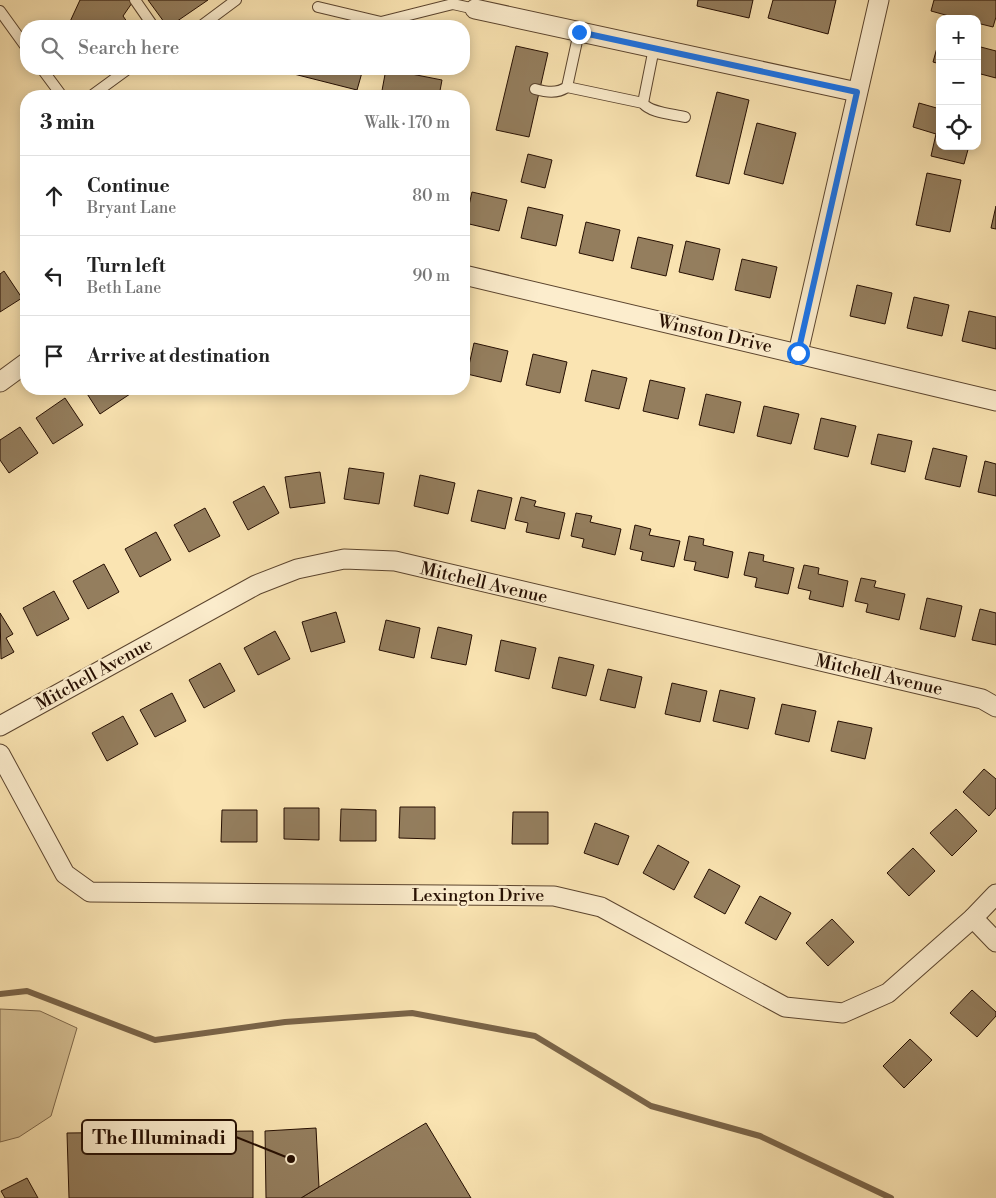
<!DOCTYPE html>
<meta charset="utf-8">
<style>
:root{--surface:#fff;--page:#f6f6f6;--text:#222;--muted:#767676;--line:#e0e0e0}
body{margin:0;font-family:"Libre Bodoni",serif;background:var(--page);color:var(--text)}
.controls{position:absolute;right:15px;top:15px;display:grid;overflow:hidden;border-radius:10px;box-shadow:0 2px 12px #0003}
.controls button{width:45px;height:45px;display:grid;place-items:center;padding:0;border:0;border-bottom:1px solid var(--line);background:var(--surface);color:var(--text);font:25px sans-serif}
.stop{position:absolute;width:15px;height:15px;margin:-11px;border:4px solid #1a73e8;border-radius:50%;background:#fff}
.stop.end{background:#1a73e8;border-color:#fff;box-shadow:0 1px 5px #0008}
.list{margin:0;padding:0;list-style:none}
h2{display:flex;justify-content:space-between;align-items:center;height:65px;margin:0;padding:0 20px;font-size:21px}
h2 small{font-size:16px;font-weight:400;color:var(--muted)}
.list li{display:grid;grid-template-columns:32px 1fr auto;gap:15px;align-items:center;box-sizing:border-box;height:80px;padding:0 20px;border-top:1px solid var(--line)}
.list b{display:block;font-size:19px;white-space:nowrap}
.list p{margin:0;font-size:16px;white-space:nowrap;color:var(--muted)}
.list em{font-size:16px;font-style:normal;color:var(--muted)}
.icon{flex:none;width:28px;height:28px;fill:none;stroke:currentColor;stroke-width:2;stroke-linecap:round;stroke-linejoin:round}
.map{position:relative;flex:none;width:996px;height:1198px;overflow:hidden}
.search{position:absolute;background:var(--surface);box-shadow:0 2px 12px #0003;left:20px;top:20px;width:450px;height:55px;display:flex;align-items:center;gap:12px;box-sizing:border-box;padding:0 18px;border-radius:20px;color:var(--muted);font-size:19px}
.panel{position:absolute;background:var(--surface);box-shadow:0 2px 12px #0003;left:20px;top:90px;width:450px;height:305px;border-radius:20px}
.map>svg:first-child{display:block}
.green{fill:#d6c094;stroke:#7e684b}
.lines{fill:none;stroke-linecap:round;stroke-linejoin:round}
.stream{stroke:#7a6448;stroke-width:6}
.building{fill:#947e5e;stroke:#260f02}
.service-casing{stroke:#5b442e;stroke-width:12}
.minor-casing{stroke:#5b442e;stroke-width:21}
.service{stroke:#fcedcd;stroke-width:10}
.minor{stroke:#fcedcd;stroke-width:19}
.route{stroke:#1a73e8;stroke-width:6}
.labels{text-anchor:middle;dominant-baseline:central;stroke-width:4.5;stroke-linejoin:round;paint-order:stroke}
.street-label{font-size:18px;fill:#260f02;stroke:#fcedcd}
.leader{fill:none;stroke:#260f02;stroke-width:2}
.callout-dot{fill:#260f02;stroke:#fcedcd;stroke-width:2}
.callout{fill:#fcedcd;stroke:#260f02;stroke-width:2}
.callout-label{font-size:19px;text-anchor:middle;font-weight:bold;fill:#260f02}
</style>
<div class="map">
<svg width="996" height="1198" viewBox="0 0 996 1198">
<rect width="100%" height="100%" fill="#fae4b2"/>
<filter id="stains"><feTurbulence type="fractalNoise" baseFrequency=".004" numOctaves="4"/><feColorMatrix values="0 0 0 0 .2 0 0 0 0 .09 0 0 0 0 .02 0 0 0 .5 -.17"/></filter>
<radialGradient id="worn" r=".72"><stop offset=".6" stop-color="#630" stop-opacity="0"/><stop offset="1" stop-color="#630" stop-opacity=".3"/></radialGradient>
<polygon class="green" points="0,1009 40,1011 77,1028 51,1116 19,1137 0,1142"/>
<g class="lines">
<polyline class="stream" points="0,994 27,991 155,1040 285,1022 412,1013 535,1036 651,1106 760,1136 891,1198"/>
</g>
<g class="building">
<polygon points="80,0 129,0 132,3 123,16 130,26 68,26"/>
<polygon points="148,0 208,0 170,26 167,26"/>
<polygon points="698,0 753,0 749,18 697,6"/>
<polygon points="773,0 836,0 828,34 768,18"/>
<polygon points="934,0 996,0 996,17 993,27 977,23 977,19 960,19 931,11"/>
<polygon points="940,37 940,64 933,62"/>
<polygon points="516,46 548,53 529,137 496,130"/>
<polygon points="977,46 996,51 996,78 977,73"/>
<polygon points="274,69 363,69 357,90"/>
<polygon points="386,69 442,80 439,96 381,96"/>
<polygon points="717,92 749,100 729,184 696,176"/>
<polygon points="919,103 940,109 940,146 969,146 964,164 931,156 936,134 913,127"/>
<polygon points="757,123 796,133 783,184 744,174"/>
<polygon points="528,154 552,160 545,188 521,182"/>
<polygon points="927,173 961,180 950,232 916,225"/>
<polygon points="472,192 507,200 499,231 465,223"/>
<polygon points="996,206 996,229 991,228"/>
<polygon points="528,207 563,215 556,246 521,238"/>
<polygon points="586,222 620,230 613,261 579,253"/>
<polygon points="638,237 673,245 666,276 631,268"/>
<polygon points="686,241 720,249 713,280 679,272"/>
<polygon points="742,259 777,267 770,298 735,290"/>
<polygon points="4,271 22,298 0,312 0,274"/>
<polygon points="857,285 892,293 885,324 850,316"/>
<polygon points="914,297 949,305 942,336 907,328"/>
<polygon points="969,311 996,317 996,349 962,341"/>
<polygon points="474,343 508,351 501,382 467,374"/>
<polygon points="533,354 567,362 560,393 526,385"/>
<polygon points="592,370 627,378 619,409 585,401"/>
<polygon points="650,380 685,388 678,419 643,411"/>
<polygon points="84,389 126,389 130,394 100,414"/>
<polygon points="706,394 741,402 734,433 699,425"/>
<polygon points="65,398 83,425 53,444 36,418"/>
<polygon points="764,406 799,414 791,444 757,436"/>
<polygon points="821,418 856,426 848,457 814,449"/>
<polygon points="20,427 38,453 9,473 0,460 0,440"/>
<polygon points="878,434 912,441 905,472 871,464"/>
<polygon points="933,448 967,456 960,487 925,479"/>
<polygon points="985,461 996,464 996,496 978,492"/>
<polygon points="349,468 384,473 379,504 344,499"/>
<polygon points="320,472 325,503 290,508 285,477"/>
<polygon points="420,475 455,483 448,514 414,506"/>
<polygon points="264,486 279,513 248,530 233,502"/>
<polygon points="478,490 512,498 505,529 471,521"/>
<polygon points="521,497 536,501 534,506 565,513 559,539 526,532 528,523 515,520"/>
<polygon points="205,508 220,536 189,552 174,525"/>
<polygon points="576,513 592,516 590,522 621,529 615,555 582,547 584,539 571,536"/>
<polygon points="635,525 651,529 649,535 680,541 674,567 641,560 643,552 630,549"/>
<polygon points="156,532 171,560 140,577 125,549"/>
<polygon points="689,536 704,539 703,545 733,552 728,578 694,570 696,562 684,560"/>
<polygon points="749,552 764,555 763,561 794,568 788,594 755,587 757,578 744,575"/>
<polygon points="104,564 119,592 88,609 73,581"/>
<polygon points="804,565 819,568 818,574 848,581 843,607 809,599 811,591 798,588"/>
<polygon points="861,578 876,581 874,587 905,594 899,620 866,612 868,604 855,601"/>
<polygon points="54,591 69,619 37,636 23,608"/>
<polygon points="927,598 962,606 955,637 920,629"/>
<polygon points="980,609 996,613 996,645 972,640"/>
<polygon points="336,612 345,642 311,652 302,622"/>
<polygon points="0,613 13,634 6,638 14,652 1,659"/>
<polygon points="386,620 420,628 414,658 379,650"/>
<polygon points="438,627 472,635 466,665 431,658"/>
<polygon points="275,631 290,659 258,675 244,648"/>
<polygon points="501,640 536,648 529,679 495,671"/>
<polygon points="559,657 594,665 586,696 552,688"/>
<polygon points="220,663 235,691 204,708 189,680"/>
<polygon points="608,669 642,677 635,708 600,700"/>
<polygon points="672,683 707,691 700,722 665,714"/>
<polygon points="720,690 755,698 748,729 713,721"/>
<polygon points="172,693 186,721 155,737 140,710"/>
<polygon points="782,704 816,711 809,742 775,734"/>
<polygon points="123,716 138,744 107,761 92,733"/>
<polygon points="838,721 872,728 865,759 831,751"/>
<polygon points="984,769 996,779 996,808 989,816 963,792"/>
<polygon points="400,807 435,807 435,839 399,838"/>
<polygon points="284,808 319,808 319,840 284,839"/>
<polygon points="341,809 376,810 376,841 340,841"/>
<polygon points="956,809 977,831 952,856 930,833"/>
<polygon points="222,810 257,810 257,842 221,842"/>
<polygon points="513,812 548,812 548,844 512,844"/>
<polygon points="595,823 629,836 618,865 584,853"/>
<polygon points="658,845 689,862 674,890 643,873"/>
<polygon points="913,848 935,871 909,896 887,873"/>
<polygon points="709,869 740,886 725,914 694,897"/>
<polygon points="760,896 791,913 776,940 745,923"/>
<polygon points="832,919 854,942 828,966 806,943"/>
<polygon points="972,990 996,1012 996,1016 977,1037 950,1013"/>
<polygon points="910,1039 932,1060 904,1088 883,1066"/>
<polygon points="426,1123 471,1198 301,1198 319,1187"/>
<polygon points="316,1128 319,1187 301,1198 266,1198 265,1131"/>
<polygon points="253,1131 253,1198 69,1198 67,1133"/>
<polygon points="27,1178 38,1198 5,1198 1,1191"/>
</g>
<g class="lines">
<defs>
<g id="service">
<polyline points="135,0 153,26"/>
<polyline points="318,7 381,22 453,4 475,9"/>
<polyline points="0,11 26,47"/>
<polyline points="201,26 236,0"/>
<path d="M654 48 643 103C650 113 673 114 685 117"/>
<polyline points="42,69 62,96"/>
<polyline points="567,87 643,103"/>
<path d="M535 89C546 92 557 94 567 87L579 32"/>
<polyline points="91,96 128,69"/>
</g>
<g id="minor">
<polyline points="475,9 857,92"/>
<polyline points="464,275 996,401"/>
<polyline points="798,353 879,0"/>
<polyline points="0,382 26,363"/>
<polyline points="0,726 256,585 297,569 344,559 395,561 982,699 996,707"/>
<polyline points="0,754 65,874 90,892 554,896 601,907 785,1007 843,1013 888,993 973,918 996,894"/>
<polyline points="973,918 996,942"/>
</g>
</defs>
<use href="#service" class="service-casing"/>
<use href="#minor" class="minor-casing"/>
<use href="#service" class="service"/>
<use href="#minor" class="minor"/>
</g>
<g class="lines">
<polyline class="route" points="579,32 857,92 798,353"/>
</g>
<g class="labels">
<g class="street-label">
<text transform="translate(715 334) rotate(13)">Winston Drive</text>
<text transform="translate(484 583) rotate(13)">Mitchell Avenue</text>
<text transform="translate(94 674) rotate(-29)">Mitchell Avenue</text>
<text transform="translate(879 675) rotate(13)">Mitchell Avenue</text>
<text x="478" y="895">Lexington Drive</text>
</g>
</g>
<path class="leader" d="M291 1159L236 1137"/>
<circle class="callout-dot" cx="291" cy="1159" r="5"/>
<rect class="callout" x="82" y="1120" width="154" height="34" rx="5"/>
<g class="callout-label">
<text x="159" y="1144">The Illuminadi</text>
</g>
<rect width="100%" height="100%" filter="url(#stains)"/>
<rect width="100%" height="100%" fill="url(#worn)"/>
</svg>
<div class="controls">
<button>+</button>
<button>−</button>
<button><svg class="icon" aria-label="locate" viewBox="0 0 24 24"><circle cx="12" cy="12" r="6"/><path d="M12 2v4M12 18v4M2 12h4M18 12h4"/></svg></button>
</div>
<div class="stop" style="left:798px;top:353px"></div>
<div class="stop end" style="left:579px;top:32px"></div>
<div class="search"><svg class="icon" aria-label="search" viewBox="0 0 24 24"><circle cx="10" cy="10" r="6"/><path d="M15 15l6 6"/></svg>Search here</div>
<section class="panel">
<h2>3 min<small>Walk · 170 m</small></h2>
<ul class="list">
<li><svg class="icon" aria-label="ahead" viewBox="0 0 24 24"><path d="M12 20V5M6 11l6-6 6 6"/></svg><div><b>Continue</b><p>Bryant Lane</p></div><em>80 m</em></li>
<li><svg class="icon" aria-label="left" viewBox="0 0 24 24"><path d="M17 20v-9H6M10 6l-5 5 5 5"/></svg><div><b>Turn left</b><p>Beth Lane</p></div><em>90 m</em></li>
<li><svg class="icon" aria-label="arrive" viewBox="0 0 24 24"><path d="M6 21V4h12l-3 4 3 4H6"/></svg><div><b>Arrive at destination</b></div></li>
</ul>
</section>
</div>
